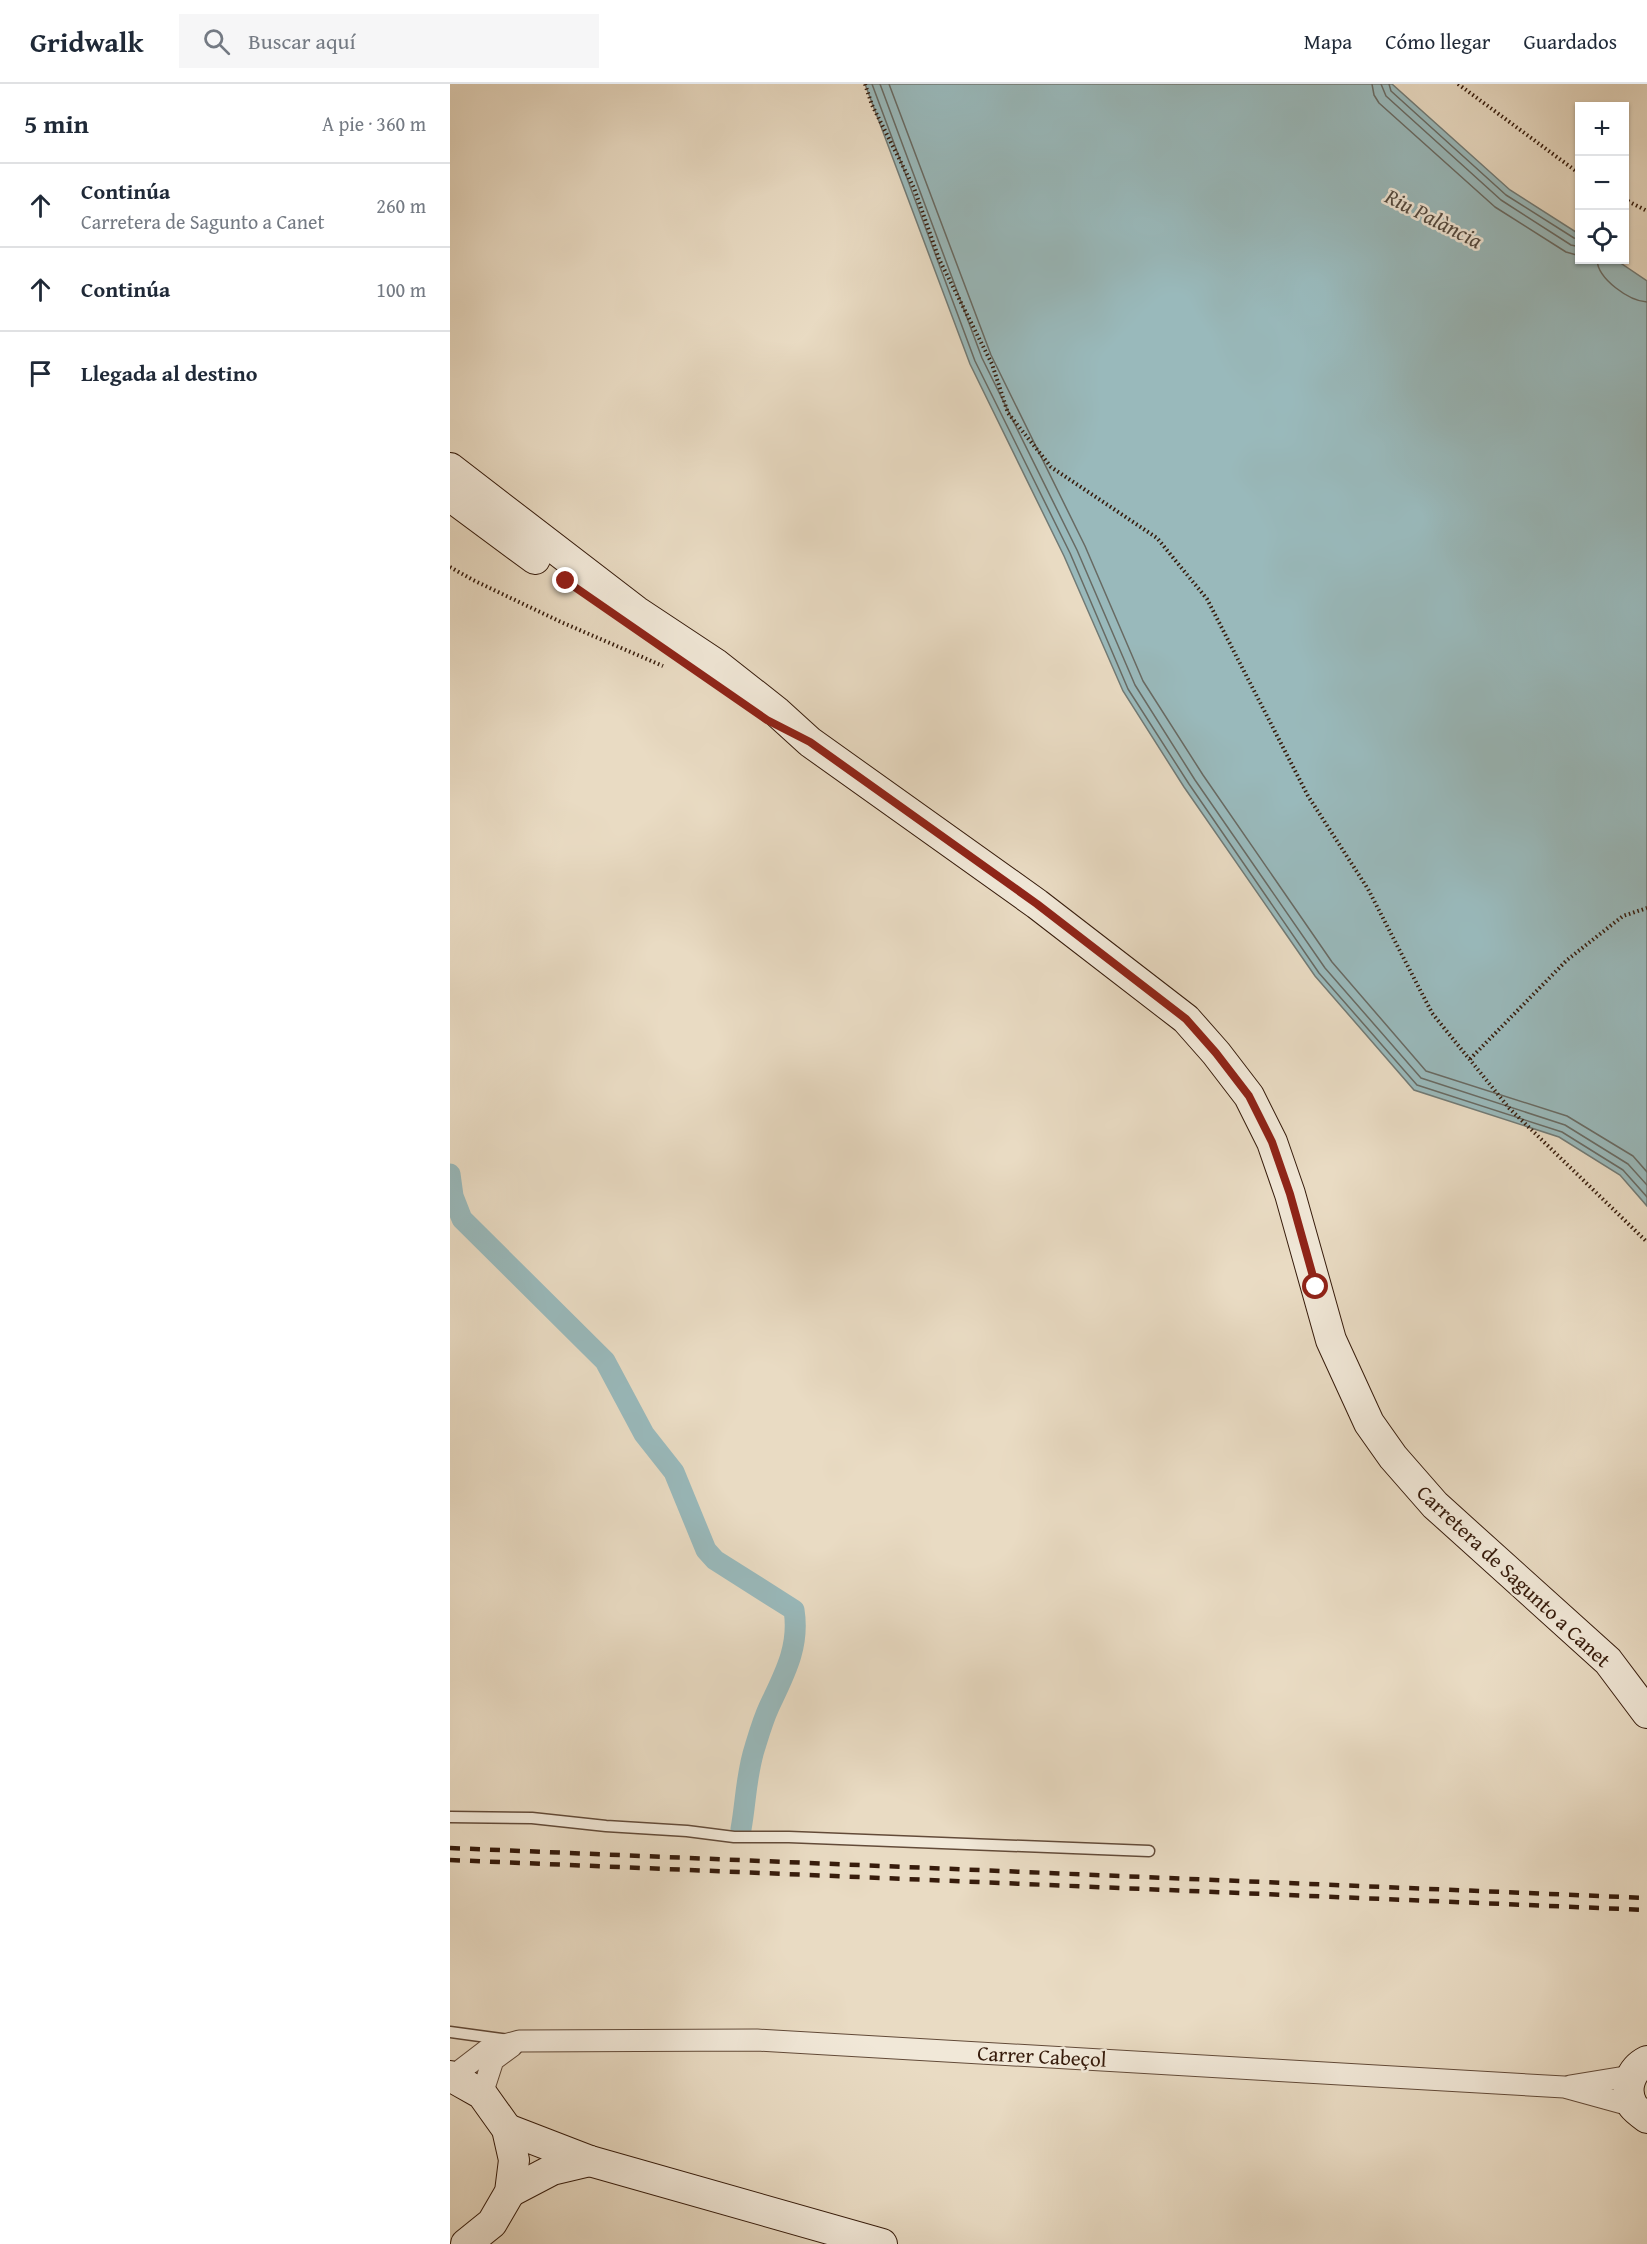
<!DOCTYPE html>
<html lang="es">
<meta charset="utf-8">
<style>
:root{--surface:#fff;--page:#f6f6f7;--text:#1f2937;--muted:#747a83;--line:#e0e1e3}
body{margin:0;font-family:"Gentium Book Plus",serif;background:var(--page);color:var(--text)}
.controls{position:absolute;right:18px;top:18px;display:grid;overflow:hidden;border-radius:0px;box-shadow:0 2px 4px #0004}
.controls button{width:54px;height:54px;display:grid;place-items:center;padding:0;border:0;border-bottom:2px solid var(--line);background:var(--surface);color:var(--text);font:30px sans-serif}
.stop{position:absolute;width:18px;height:18px;margin:-14px;border:4px solid #8f2418;border-radius:50%;background:#fff}
.stop.end{background:#8f2418;border-color:#fff;box-shadow:0 2px 6px #0008}
.list{margin:0;padding:0;list-style:none}
h2{display:flex;justify-content:space-between;align-items:center;height:78px;margin:0;padding:0 24px;font-size:26px}
h2 small{font-size:20px;font-weight:400;color:var(--muted)}
.list li{display:grid;grid-template-columns:39px 1fr auto;gap:18px;align-items:center;box-sizing:border-box;height:84px;padding:0 24px;border-top:2px solid var(--line)}
.list b{display:block;font-size:22px;white-space:nowrap}
.list p{margin:0;font-size:20px;white-space:nowrap;color:var(--muted)}
.list em{font-size:20px;font-style:normal;color:var(--muted)}
.icon{flex:none;width:33px;height:33px;fill:none;stroke:currentColor;stroke-width:2;stroke-linecap:round;stroke-linejoin:round}
.map{position:relative;flex:none;width:1197px;height:2160px;overflow:hidden}
header{display:flex;align-items:center;gap:36px;box-sizing:border-box;height:84px;padding:0 30px;background:var(--surface);border-bottom:2px solid var(--line)}
header strong{font-size:28px}
nav{display:flex;gap:33px;margin-inline-start:auto;font-size:21px}
.search{width:420px;height:54px;background:var(--page);display:flex;align-items:center;gap:15px;box-sizing:border-box;padding:0 21px;border-radius:0px;color:var(--muted);font-size:22px}
main{display:flex}
aside{flex:1;background:var(--surface)}
.map>svg:first-child{display:block}
.water{fill:#99b9bb;stroke:#717a75;stroke-width:1.5}
.lines{fill:none;stroke-linecap:round;stroke-linejoin:round}
.shore{stroke:#686a63;stroke-width:1.5}
.canal{stroke:#99b9bb;stroke-width:21}
.lane-casing{stroke:#634b39;stroke-width:13}
.street-casing{stroke:#634b39;stroke-width:23}
.secondary-casing{stroke:#361b0b;stroke-width:32}
.path{stroke:#361b0b;stroke-width:4;stroke-dasharray:1.5 3;stroke-linecap:butt}
.lane{stroke:#f1e8d8;stroke-width:10}
.street{stroke:#f1e8d8;stroke-width:21}
.secondary{stroke:#f1e8d8;stroke-width:30}
.rail{stroke:#361b0b;stroke-width:4.5;stroke-dasharray:10 10;stroke-linecap:butt}
.route{stroke:#8f2418;stroke-width:8}
.labels{text-anchor:middle;dominant-baseline:central;stroke-width:5;stroke-linejoin:round;paint-order:stroke}
.street-label{font-size:21px;fill:#361b0b;stroke:#f1e8d8}
.water-label{font-size:22px;font-style:italic;fill:#544a40;stroke:#f1e8d8}
</style>
<header>
<strong>Gridwalk</strong>
<div class="search"><svg class="icon" aria-label="search" viewBox="0 0 24 24"><circle cx="10" cy="10" r="6"/><path d="M15 15l6 6"/></svg>Buscar aquí</div>
<nav><a>Mapa</a><a>Cómo llegar</a><a>Guardados</a></nav>
</header>
<main>
<aside>
<h2>5 min<small>A pie · 360 m</small></h2>
<ul class="list">
<li><svg class="icon" aria-label="ahead" viewBox="0 0 24 24"><path d="M12 20V5M6 11l6-6 6 6"/></svg><div><b>Continúa</b><p>Carretera de Sagunto a Canet</p></div><em>260 m</em></li>
<li><svg class="icon" aria-label="ahead" viewBox="0 0 24 24"><path d="M12 20V5M6 11l6-6 6 6"/></svg><div><b>Continúa</b></div><em>100 m</em></li>
<li><svg class="icon" aria-label="arrive" viewBox="0 0 24 24"><path d="M6 21V4h12l-3 4 3 4H6"/></svg><div><b>Llegada al destino</b></div></li>
</ul>
</aside>
<div class="map">
<svg width="1197" height="2160" viewBox="0 0 1197 2160">
<rect width="100%" height="100%" fill="#e9dbc3"/>
<filter id="stains"><feTurbulence type="fractalNoise" baseFrequency=".00333" numOctaves="4"/><feColorMatrix values="0 0 0 0 .2 0 0 0 0 .09 0 0 0 0 .02 0 0 0 .5 -.17"/></filter>
<radialGradient id="worn" r=".72"><stop offset=".6" stop-color="#630" stop-opacity="0"/><stop offset="1" stop-color="#630" stop-opacity=".3"/></radialGradient>
<polygon class="water" points="415,0 942,0 1060,106 1129,150 1130,176 1166,176 1197,197 1197,1122 1170,1091 1109,1053 964,1006 865,892 734,703 673,607 614,472 520,280"/>
<g class="lines">
<g class="shore">
<polyline points="422,0 525,277 620,469 678,605 739,700 869,889 967,1001 1112,1048 1173,1086 1197,1113"/>
<polyline points="430,0 532,274 627,466 685,601 745,696 875,884 971,994 1115,1041 1178,1080 1197,1101"/>
<polyline points="439,0 541,271 635,462 693,597 753,691 882,878 976,987 1117,1032 1183,1072 1197,1088"/>
<polyline points="922,0 924,11 929,19 1045,123 1116,168 1130,172"/>
<polyline points="931,0 936,12 1051,116 1121,161 1130,163"/>
<polyline points="939,0 941,7 1056,111 1124,154 1130,155"/>
<path d="M1147 176C1148 195 1179 217 1197 218"/>
</g>
<path class="canal" d="M0 1090 3 1112 12 1135 155 1277 194 1350 224 1388 256 1466 265 1476 344 1526C350 1563 334 1591 319 1623 313 1636 309 1650 305 1663 296 1690 296 1718 291 1745"/>
<defs>
<g id="lane">
<polyline points="0,1733 82,1734 156,1742 237,1747 284,1753 339,1753 699,1767"/>
<polyline points="0,1948 59,1956"/>
</g>
<g id="street">
<polyline points="2,1993 37,1966 69,1957 307,1956 1114,2003 1183,2022"/>
<polyline points="1120,2002 1181,1992"/>
<polyline points="32,2010 43,1976 62,1962"/>
</g>
<g id="secondary">
<polyline points="0,384 186,527 266,580 327,628 360,658 587,820 736,935 766,969 799,1012 822,1058 840,1110 881,1256 919,1339 943,1373 985,1421 1158,1577 1197,1629"/>
<polyline points="0,412 85,475"/>
<polyline points="0,1992 32,2010 57,2045 64,2076 60,2108 42,2139 16,2160"/>
<path d="M1197 2034C1193 2031 1186 2026 1183 2022 1173 2005 1181 1985 1197 1977"/>
<polyline points="57,2045 140,2077 432,2160"/>
<polyline points="60,2108 102,2086 140,2077"/>
</g>
</defs>
<use href="#lane" class="lane-casing"/>
<use href="#street" class="street-casing"/>
<use href="#secondary" class="secondary-casing"/>
<g class="path">
<polyline points="415,0 422,21 464,104 489,175 542,280 558,329 601,383 707,454 757,515 858,712 918,805 982,929 1059,1024 1197,1158"/>
<polyline points="1008,0 1130,90"/>
<polyline points="1174,115 1197,127"/>
<polyline points="0,483 23,496 111,538 213,582"/>
<polyline points="1020,975 1117,876 1173,832 1197,824"/>
</g>
<use href="#lane" class="lane"/>
<use href="#street" class="street"/>
<use href="#secondary" class="secondary"/>
<g class="rail">
<polyline points="0,1764 1197,1814"/>
<polyline points="0,1776 1197,1826"/>
</g>
</g>
<g class="lines">
<polyline class="route" points="116,497 317,636 360,658 587,820 736,935 766,969 799,1012 822,1058 840,1110 866,1203"/>
</g>
<g class="labels">
<g class="street-label">
<text transform="translate(1064 1492) rotate(43)">Carretera de Sagunto a Canet</text>
<text transform="translate(592 1972) rotate(3)">Carrer Cabeçol</text>
</g>
<g class="water-label">
<text transform="translate(984 134) rotate(27)">Riu Palància</text>
</g>
</g>
<rect width="100%" height="100%" filter="url(#stains)"/>
<rect width="100%" height="100%" fill="url(#worn)"/>
</svg>
<div class="controls">
<button>+</button>
<button>−</button>
<button><svg class="icon" aria-label="locate" viewBox="0 0 24 24"><circle cx="12" cy="12" r="6"/><path d="M12 2v4M12 18v4M2 12h4M18 12h4"/></svg></button>
</div>
<div class="stop" style="left:866px;top:1203px"></div>
<div class="stop end" style="left:116px;top:497px"></div>
</div>
</main>
